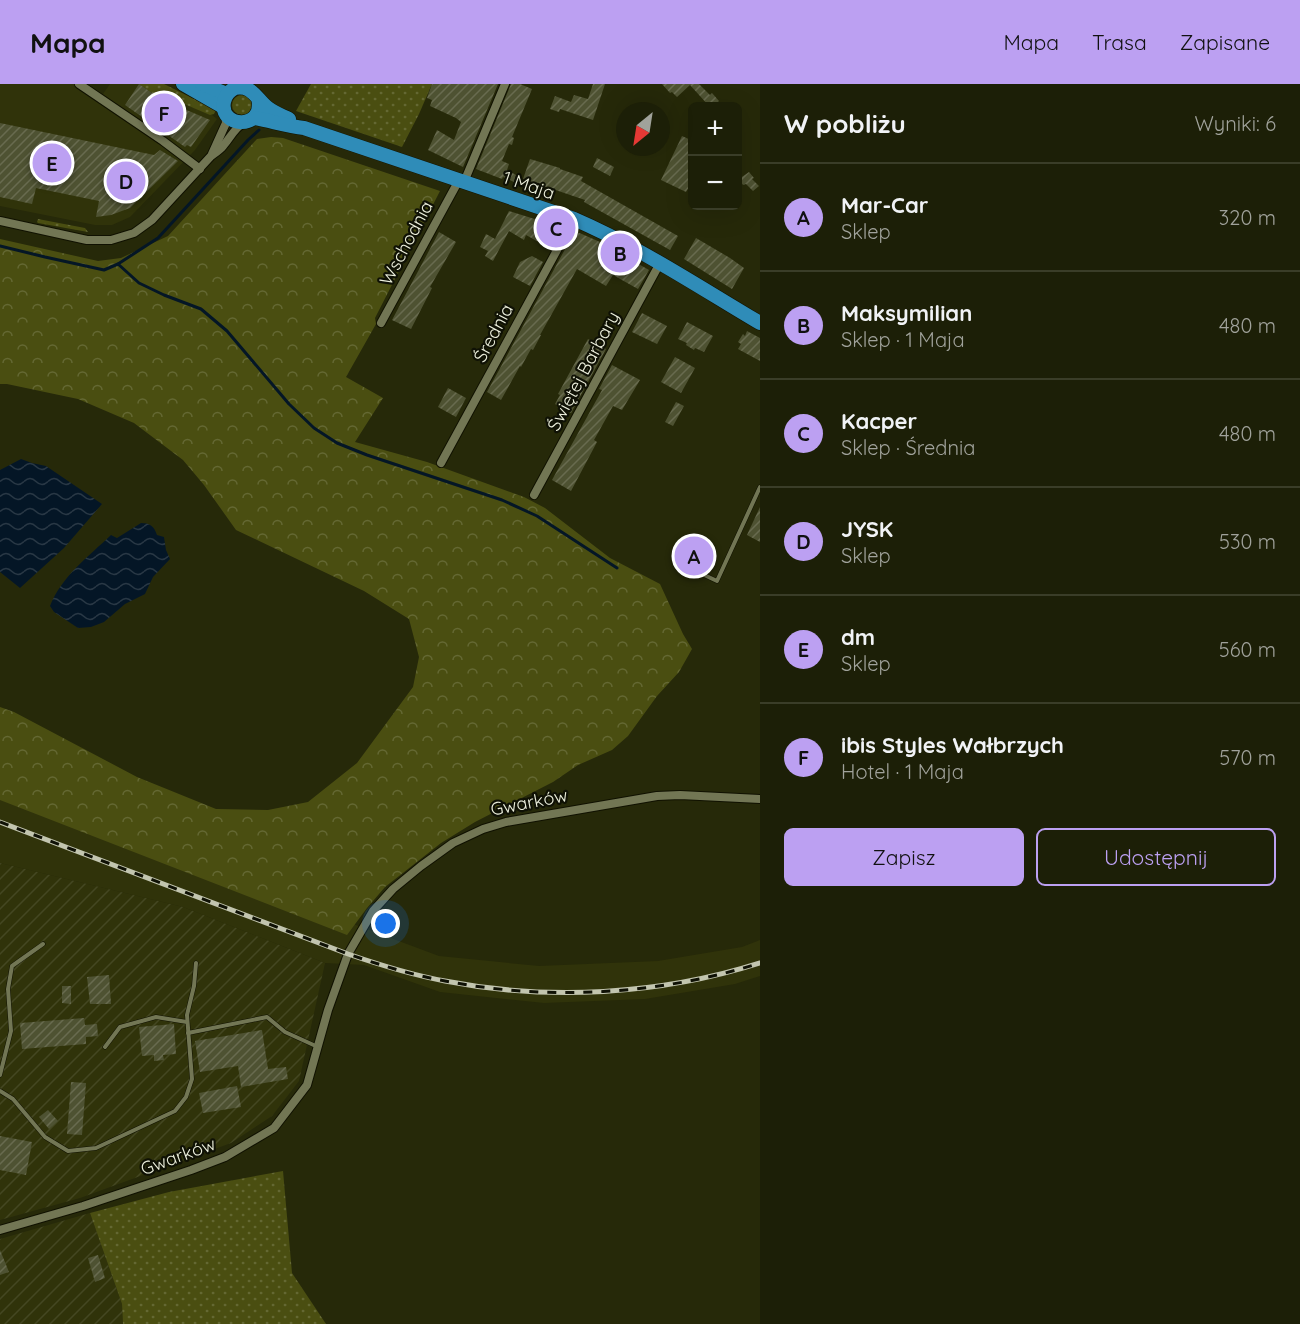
<!DOCTYPE html>
<html lang="pl">
<meta charset="utf-8">
<style>
:root{--surface:#1c1f07;--page:#252711;--text:#f1f3f6;--muted:#a0a29b;--line:#3a3d28;--accent:#bca0f2}
body{margin:0;font-family:Quicksand,sans-serif;background:var(--page);color:var(--text)}
.controls{position:absolute;right:18px;top:18px;display:grid;overflow:hidden;border-radius:9px;box-shadow:0 6px 24px #0002}
.controls button{width:54px;height:54px;display:grid;place-items:center;padding:0;border:0;border-bottom:2px solid var(--line);background:var(--surface);color:var(--text);font:30px sans-serif}
.compass{position:absolute;left:616px;top:18px;width:54px;height:54px;border-radius:50%;background:var(--surface);box-shadow:0 6px 24px #0002;rotate:210deg}
.you{position:absolute;left:386px;top:840px;width:21px;height:21px;margin:-15px;border:4px solid #fff;border-radius:50%;background:#1a73e8;box-shadow:0 0 0 9px #1a73e833}
.badge{display:grid;place-items:center;width:39px;height:39px;border-radius:50%;background:var(--accent);color:#111;font-size:20px;font-weight:700}
.pin{position:absolute;translate:-50% -50%;border:3px solid #fff;box-shadow:0 2px 6px #0006}
.list{margin:0;padding:0;list-style:none}
h2{display:flex;justify-content:space-between;align-items:center;height:78px;margin:0;padding:0 24px;font-size:26px}
h2 small{font-size:20px;font-weight:400;color:var(--muted)}
.list li{display:grid;grid-template-columns:39px 1fr auto;gap:18px;align-items:center;box-sizing:border-box;height:108px;padding:0 24px;border-top:2px solid var(--line)}
.list b{display:block;font-size:22px;white-space:nowrap}
.list p{margin:0;font-size:20px;white-space:nowrap;color:var(--muted)}
.list em{font-size:20px;font-style:normal;color:var(--muted)}
.actions{display:flex;gap:12px;padding:18px 24px}
.actions a{flex:1;padding:14px 0;border:2px solid var(--accent);border-radius:9px;text-align:center;font-size:21px;color:var(--accent)}
.actions .main{background:var(--accent);color:#111}
.map{position:relative;flex:none;width:760px;height:1240px;overflow:hidden}
header{display:flex;align-items:center;gap:36px;box-sizing:border-box;height:84px;padding:0 30px;background:var(--accent);color:#111}
header strong{font-size:28px}
nav{display:flex;gap:33px;margin-inline-start:auto;font-size:21px}
main{display:flex}
aside{flex:1;background:var(--surface)}
.map>svg:first-child{display:block}
.built{fill:#30330a}
.industrial{fill:url(#industrial-furrows)}
.grass{fill:url(#grass-dots)}
.forest{fill:url(#forest-crowns)}
.water{fill:url(#water-waves)}
.lines{fill:none;stroke-linecap:round;stroke-linejoin:round}
.stream{stroke:#041626;stroke-width:3}
.building{fill:url(#building-hatch)}
.lane-casing{stroke:#101100;stroke-width:5}
.street-casing{stroke:#101100;stroke-width:10}
.primary-casing{stroke:#101100;stroke-width:15}
.lane{stroke:#727654;stroke-width:4}
.street{stroke:#727654;stroke-width:8}
.primary{stroke:#2f8cb8;stroke-width:14}
.rail-casing{stroke:#c2c5af;stroke-width:5}
.rail{stroke:#0f1105;stroke-width:3;stroke-dasharray:9;stroke-linecap:butt}
.labels{text-anchor:middle;dominant-baseline:central;stroke-width:4.5;stroke-linejoin:round;paint-order:stroke}
.street-label{font-size:18px;fill:#eef1de;stroke:#0f1105}
</style>
<header>
<strong>Mapa</strong>
<nav><a>Mapa</a><a>Trasa</a><a>Zapisane</a></nav>
</header>
<main>
<div class="map">
<svg width="760" height="1240" viewBox="0 0 760 1240">
<defs>
<pattern id="industrial-furrows" width="10" height="10" patternUnits="userSpaceOnUse" patternTransform="scale(1.5)"><rect width="10" height="10" fill="#30330a"/><path d="M-1 1l2-2M0 10L10 0M9 11l2-2" fill="none" stroke="#444722"/></pattern>
<pattern id="grass-dots" width="8" height="8" patternUnits="userSpaceOnUse" patternTransform="scale(1.5)"><rect width="8" height="8" fill="#4a4e11"/><path d="M2 2h.1M6 6h.1" fill="none" stroke="#646833" stroke-width="1.8" stroke-linecap="round"/></pattern>
<pattern id="forest-crowns" width="20" height="18" patternUnits="userSpaceOnUse" patternTransform="scale(1.5)"><rect width="20" height="18" fill="#4a4e11"/><path d="M2 6a3 3 0 1 1 6 0M12 15a3 3 0 1 1 6 0" fill="none" stroke="#646833"/></pattern>
<pattern id="water-waves" width="16" height="10" patternUnits="userSpaceOnUse" patternTransform="scale(1.5)"><rect width="16" height="10" fill="#041626"/><path d="M0 5q4-4 8 0t8 0" fill="none" stroke="#293845"/></pattern>
<pattern id="building-hatch" width="6" height="6" patternUnits="userSpaceOnUse" patternTransform="scale(1.5)"><rect width="6" height="6" fill="#4e5232"/><path d="M-1 1l2-2M0 6l6-6M5 7l2-2" fill="none" stroke="#686b4f"/></pattern>
</defs>
<rect width="100%" height="100%" fill="#262909"/>
<g class="built">
<polygon points="0,0 88,0 103,10 110,0 149,0 212,31 217,35 195,66 130,133 112,141 95,141 0,122"/>
<polygon points="0,708 439,872 539,882 658,877 742,863 760,856 760,892 735,900 645,915 544,919 440,908 364,881 325,879 183,823 0,779"/>
</g>
<g class="industrial">
<polygon points="0,779 183,823 325,879 299,997 272,1032 231,1059 80,1114 0,1136"/>
<polygon points="90,1129 122,1220 123,1240 0,1240 0,1155"/>
</g>
<g class="grass">
<polygon points="139,0 164,0 216,26 214,30 210,31 163,11 161,15"/>
<polygon points="311,0 432,0 419,30 402,63 296,27"/>
<circle cx="242" cy="21" r="10"/>
<polygon points="38,135 85,144 88,148 38,139 37,138"/>
<polygon points="283,1087 292,1189 326,1240 123,1240 122,1220 90,1129 169,1108"/>
</g>
<polygon class="forest" points="271,53 283,54 440,107 375,234 376,240 346,293 383,314 355,358 427,378 524,413 545,424 610,474 660,500 683,550 692,565 679,588 657,612 628,652 612,666 578,681 553,698 475,738 441,759 385,803 367,824 347,851 0,716 0,623 14,628 137,693 216,725 268,726 308,718 357,679 413,603 419,573 409,535 364,507 236,446 204,401 183,376 134,339 78,315 7,300 0,300 0,155 98,177 121,174 168,152 257,55"/>
<g class="water">
<polygon points="21,375 32,379 46,382 102,420 64,464 20,504 0,488 0,386"/>
<path d="M141 439C150 439 154 442 157 451L164 453 166 466 170 475 153 493 145 510 125 520 104 538 91 543 78 544 54 528 50 522C61 493 89 472 111 451L117 454Z"/>
</g>
<g class="lines">
<g class="stream">
<polyline points="0,162 45,173 104,186 118,180 158,154 248,56 259,46"/>
<polyline points="118,180 139,199 164,211 201,225 227,247 289,320 314,344 337,359 367,371 502,416 537,432 617,484"/>
</g>
</g>
<g class="building">
<polygon points="139,0 161,15 210,36 191,63 187,61 185,63 125,21"/>
<polygon points="432,0 498,0 463,83 428,66 437,46 454,56 461,38 456,34 430,22 432,16 427,14"/>
<polygon points="511,0 520,0 532,5 512,53 514,54 512,61 509,60 502,77 509,80 507,86 516,91 514,98 503,93 502,95 476,85"/>
<polygon points="593,0 605,0 593,36 560,25 559,28 550,25 555,12 571,18 574,11 588,15"/>
<polygon points="662,0 699,0 710,11 712,9 719,17 714,22 709,22 690,1 677,13 672,8 670,9"/>
<polygon points="0,39 154,71 160,66 178,77 130,124 111,131 96,133 99,117 36,104 32,120 0,113"/>
<polygon points="682,52 693,57 693,96 686,108 661,96"/>
<polygon points="597,74 614,83 610,92 593,83"/>
<polygon points="530,75 560,84 560,85 583,93 581,97 678,152 670,166 584,118 585,116 523,95"/>
<polygon points="749,88 754,94 752,95 759,102 753,107 746,100 743,101 739,95"/>
<polygon points="509,127 557,142 560,148 551,165 526,151 524,156 509,147 493,177 485,172 488,167 480,163 486,150 495,155"/>
<polygon points="575,147 600,158 649,186 638,205 613,191 606,202 577,185 540,251 541,251 533,266 531,265 521,283 520,282 501,316 487,308"/>
<polygon points="439,148 456,158 430,203 432,204 411,245 392,236"/>
<polygon points="696,154 730,174 744,184 732,205 684,175"/>
<polygon points="532,172 543,178 530,202 513,193 520,178"/>
<polygon points="642,229 667,242 657,260 632,248"/>
<polygon points="687,238 713,252 704,268 695,264 694,266 686,261 687,259 678,255"/>
<polygon points="747,247 760,254 760,277 738,265 741,260 738,258 743,250 745,252"/>
<polygon points="588,255 606,265 571,329 555,320 560,311 558,310"/>
<polygon points="675,273 695,284 681,309 661,298"/>
<polygon points="612,281 640,296 622,326 613,322 594,356 597,358 571,407 552,396 602,306 599,305"/>
<polygon points="448,304 466,314 456,333 438,323"/>
<polygon points="676,318 684,322 673,342 665,338"/>
<polygon points="760,423 760,458 747,451"/>
<polygon points="680,460 714,476 709,486 675,470"/>
<polygon points="109,891 111,920 90,920 87,893"/>
<polygon points="62,902 71,902 71,920 62,919"/>
<polygon points="84,934 85,941 97,940 98,952 86,953 86,960 22,965 20,939"/>
<polygon points="174,940 176,970 163,971 164,976 154,977 154,971 142,972 139,943"/>
<polygon points="262,946 268,985 286,983 288,995 241,1003 238,982 200,988 195,957"/>
<polygon points="71,998 86,999 82,1051 67,1050"/>
<polygon points="237,1002 241,1023 203,1029 199,1009"/>
<polygon points="48,1026 58,1037 49,1045 39,1033"/>
<polygon points="0,1052 32,1058 26,1091 0,1086"/>
<polygon points="0,1166 9,1188 0,1191"/>
<polygon points="98,1171 105,1194 95,1198 88,1174"/>
</g>
<g class="lines">
<defs>
<g id="lane">
<polyline points="683,481 717,497 760,403"/>
<polyline points="188,949 267,933 285,948 318,963"/>
<polyline points="105,963 120,943 156,933 187,938"/>
<polyline points="0,991 11,947 8,905 12,882 43,860"/>
<polyline points="0,1007 13,1015 45,1053 68,1067 96,1064 175,1027 186,1013 192,995 187,931 194,902 196,879"/>
</g>
<g id="street">
<polyline points="79,0 163,57 200,85"/>
<polyline points="212,70 226,39 225,29"/>
<polyline points="464,98 505,0"/>
<path d="M0 137 87 156H111L134 149 152 136 211 72C215 69 220 66 223 62 230 54 234 45 243 39"/>
<polyline points="381,239 459,96"/>
<polyline points="441,379 574,135"/>
<polyline points="534,411 660,179"/>
<polyline points="0,1146 83,1122 191,1086 225,1073 274,1044 307,1001 328,926 348,870 373,827 393,805 421,782 453,759 483,745 506,738 657,712 680,711 760,715"/>
</g>
<g id="primary">
<polyline points="183,0 223,23"/>
<polyline points="202,0 227,10"/>
<path d="M258 14C266 46 219 45 224 18 225 12 229 7 235 4 252 0 257 16 268 24 274 29 283 32 289 35"/>
<path d="M254 34C271 37 287 42 304 44L574 135C639 163 699 203 760 239"/>
</g>
</defs>
<use href="#lane" class="lane-casing"/>
<use href="#street" class="street-casing"/>
<use href="#primary" class="primary-casing"/>
<use href="#lane" class="lane"/>
<use href="#street" class="street"/>
<use href="#primary" class="primary"/>
<defs>
<path id="rail" d="M0 738 348 870C380 881 412 891 445 897 548 917 660 911 760 879"/>
</defs>
<use href="#rail" class="rail-casing"/>
<use href="#rail" class="rail"/>
</g>
<g class="labels">
<g class="street-label">
<text transform="translate(529 101) rotate(19)">1 Maja</text>
<text transform="translate(406 159) rotate(-62)">Wschodnia</text>
<text transform="translate(493 249) rotate(-62)">Średnia</text>
<text transform="translate(583 287) rotate(-62)">Świętej Barbary</text>
<text transform="translate(529 718) rotate(-11)">Gwarków</text>
<text transform="translate(178 1072) rotate(-20)">Gwarków</text>
</g>
</g>
</svg>
<div class="controls">
<button>+</button>
<button>−</button>
</div>
<svg class="compass" viewBox="-18 -18 36 36"><path d="M0-13l5 13h-10z" fill="#e53935"/><path d="M0 13l5-13h-10z" fill="#a0a29b"/></svg>
<div class="you"></div>
<div class="pin badge" style="left:694px;top:472px">A</div>
<div class="pin badge" style="left:620px;top:169px">B</div>
<div class="pin badge" style="left:556px;top:144px">C</div>
<div class="pin badge" style="left:126px;top:97px">D</div>
<div class="pin badge" style="left:52px;top:79px">E</div>
<div class="pin badge" style="left:164px;top:29px">F</div>
</div>
<aside>
<h2>W pobliżu<small>Wyniki: 6</small></h2>
<ul class="list">
<li><span class="badge">A</span><div><b>Mar-Car</b><p>Sklep</p></div><em>320 m</em></li>
<li><span class="badge">B</span><div><b>Maksymilian</b><p>Sklep · 1 Maja</p></div><em>480 m</em></li>
<li><span class="badge">C</span><div><b>Kacper</b><p>Sklep · Średnia</p></div><em>480 m</em></li>
<li><span class="badge">D</span><div><b>JYSK</b><p>Sklep</p></div><em>530 m</em></li>
<li><span class="badge">E</span><div><b>dm</b><p>Sklep</p></div><em>560 m</em></li>
<li><span class="badge">F</span><div><b>ibis Styles Wałbrzych</b><p>Hotel · 1 Maja</p></div><em>570 m</em></li>
</ul>
<div class="actions"><a class="main">Zapisz</a><a>Udostępnij</a></div>
</aside>
</main>
